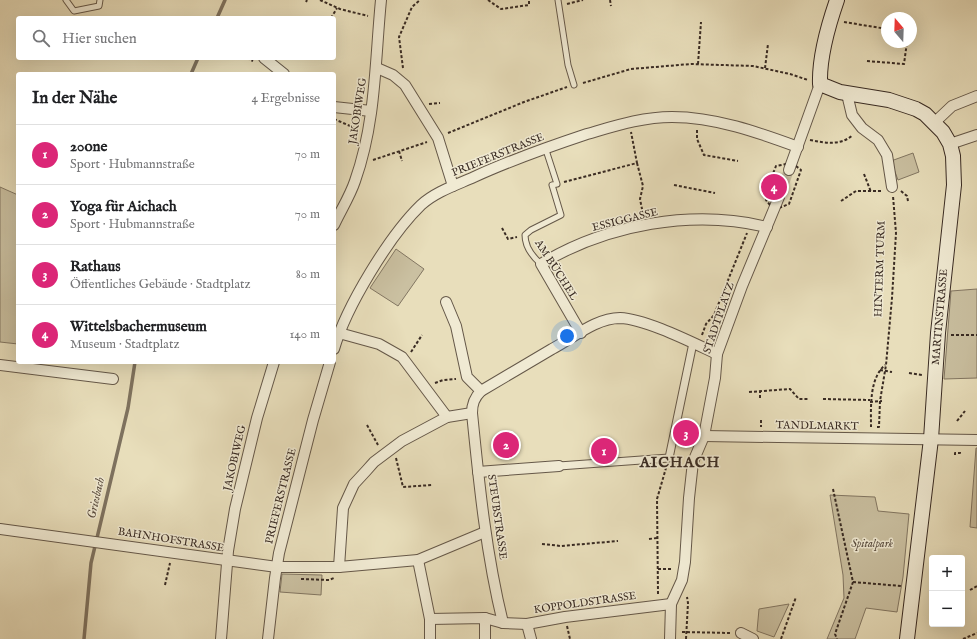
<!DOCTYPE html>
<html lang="de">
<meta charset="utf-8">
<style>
:root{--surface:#fff;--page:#f6f6f6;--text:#202124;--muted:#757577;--line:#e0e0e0;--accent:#db2777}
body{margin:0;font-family:"IM FELL English",serif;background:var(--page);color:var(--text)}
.controls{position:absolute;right:12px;bottom:12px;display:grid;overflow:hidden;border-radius:4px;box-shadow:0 4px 16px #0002}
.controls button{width:36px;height:36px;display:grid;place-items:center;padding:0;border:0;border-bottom:1px solid var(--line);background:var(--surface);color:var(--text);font:20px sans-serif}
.compass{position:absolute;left:881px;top:12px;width:36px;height:36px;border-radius:50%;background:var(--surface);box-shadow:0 4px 16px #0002;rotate:341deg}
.you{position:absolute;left:567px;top:336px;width:14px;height:14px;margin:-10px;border:3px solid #fff;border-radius:50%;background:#1a73e8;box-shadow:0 0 0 6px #1a73e833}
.badge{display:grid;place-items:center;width:26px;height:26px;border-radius:50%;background:var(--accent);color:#fff;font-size:13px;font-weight:700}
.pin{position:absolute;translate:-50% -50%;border:2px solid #fff;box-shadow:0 1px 4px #0006}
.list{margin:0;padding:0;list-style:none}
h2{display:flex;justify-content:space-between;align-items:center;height:52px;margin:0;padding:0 16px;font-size:17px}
h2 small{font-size:13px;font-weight:400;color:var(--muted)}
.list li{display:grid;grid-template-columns:26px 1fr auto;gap:12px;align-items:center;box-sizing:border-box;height:60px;padding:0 16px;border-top:1px solid var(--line)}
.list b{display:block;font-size:15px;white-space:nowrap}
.list p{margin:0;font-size:13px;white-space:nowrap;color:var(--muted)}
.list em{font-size:13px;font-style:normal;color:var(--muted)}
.icon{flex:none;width:22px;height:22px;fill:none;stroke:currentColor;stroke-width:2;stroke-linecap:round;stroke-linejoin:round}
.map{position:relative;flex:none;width:977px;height:639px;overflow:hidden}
.search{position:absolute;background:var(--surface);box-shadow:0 4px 16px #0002;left:16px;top:16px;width:320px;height:44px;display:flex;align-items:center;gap:10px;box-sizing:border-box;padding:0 14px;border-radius:4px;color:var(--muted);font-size:15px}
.panel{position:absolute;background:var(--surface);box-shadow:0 4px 16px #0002;left:16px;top:72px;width:320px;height:292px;border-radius:4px}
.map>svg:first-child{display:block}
.green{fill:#cac0a1;stroke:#827662}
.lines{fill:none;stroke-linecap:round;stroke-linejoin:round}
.stream{stroke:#7e725f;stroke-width:3.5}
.minor-tunnel{stroke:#c5ba9d;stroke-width:10;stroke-dasharray:10 5;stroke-linecap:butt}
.service-casing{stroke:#655849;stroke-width:7}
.pedestrian-casing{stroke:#655849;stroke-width:9}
.minor-casing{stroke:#655849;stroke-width:12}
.secondary-casing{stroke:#392b23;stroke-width:16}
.path{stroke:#392b23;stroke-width:2;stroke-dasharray:3 2;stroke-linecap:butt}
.service{stroke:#f0ead3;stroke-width:5}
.pedestrian{stroke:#f0ead3;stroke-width:7}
.minor{stroke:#f0ead3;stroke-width:10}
.secondary{stroke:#f0ead3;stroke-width:14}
.labels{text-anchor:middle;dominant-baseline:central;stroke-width:3;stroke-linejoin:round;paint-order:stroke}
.street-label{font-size:11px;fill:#392b23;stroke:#f0ead3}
.park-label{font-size:11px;font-style:italic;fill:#56493c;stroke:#f0ead3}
.water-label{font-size:12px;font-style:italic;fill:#5c4e41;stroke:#f0ead3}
.district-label{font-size:15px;font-weight:bold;letter-spacing:1px;fill:#392b23;stroke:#f0ead3}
</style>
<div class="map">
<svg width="977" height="639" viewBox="0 0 977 639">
<rect width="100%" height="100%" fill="#e8debb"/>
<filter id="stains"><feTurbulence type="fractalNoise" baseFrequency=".005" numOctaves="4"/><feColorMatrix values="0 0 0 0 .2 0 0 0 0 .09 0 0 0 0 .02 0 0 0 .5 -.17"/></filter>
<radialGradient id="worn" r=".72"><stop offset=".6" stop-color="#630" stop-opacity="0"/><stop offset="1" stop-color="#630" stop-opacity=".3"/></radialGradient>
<g class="green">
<polygon points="913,153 919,172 898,180 891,161"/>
<polygon points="0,187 18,195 18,344 0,342"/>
<polygon points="396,249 424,269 398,306 370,288"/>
<polygon points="977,289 977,378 944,379 951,291"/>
<polygon points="976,448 977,448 977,528 970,527"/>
<polygon points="830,495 875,497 878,511 909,514 903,577 897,612 866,608 855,639 827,639 844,598 843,575"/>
<polygon points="282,574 322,575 321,595 280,592"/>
<polygon points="789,604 774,637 757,631 759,609"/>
</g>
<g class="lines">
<g class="stream">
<polyline points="217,18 225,0"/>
<polyline points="191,74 198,58"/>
<polyline points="84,639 91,563 128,408 135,362"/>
</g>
<polyline class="minor-tunnel" points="779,197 789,170"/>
<defs>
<g id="service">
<polyline points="66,0 74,11 99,6 100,0"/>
<polyline points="558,0 568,65 574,85"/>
<path d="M541 264C533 257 525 247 525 235L531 230 561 215 552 185 557 184 545 147"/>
</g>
<polyline id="pedestrian" points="559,466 669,458 693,343"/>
<g id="minor">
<polyline points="264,58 284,74"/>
<polyline points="377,68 393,75 405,85 438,138 453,186"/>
<polyline points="847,94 852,115 862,128 878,140 887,155 892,187"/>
<polyline points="334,107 371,111"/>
<polyline points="934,123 952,106 977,96"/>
<polyline points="950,144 977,135"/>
<polyline points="789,170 820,84"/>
<path d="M334 225C341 210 350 196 355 181 376 122 375 61 381 0"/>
<polyline points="446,302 456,326 467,377 481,391"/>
<polyline points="339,333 379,344 402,357 447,417"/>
<path d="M581 333 541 264C607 224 693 209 767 227"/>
<path d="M334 349C346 307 389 236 421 205 435 192 456 185 474 177 511 160 548 147 587 134 615 126 642 117 672 117 715 117 757 132 798 147"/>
<polyline points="0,365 113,379"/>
<polyline points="704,436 977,440"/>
<polyline points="478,472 559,466"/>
<polyline points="0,529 277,567 339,567 418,560 485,532"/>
<polyline points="418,560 430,619 430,639"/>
<polyline points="339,567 343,508 354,484 366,471 374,462 402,441 447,417 472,413"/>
<polyline points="485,618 485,639"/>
<polyline points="430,619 485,618 503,623 527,624 565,617 671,604"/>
<path d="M503 623C486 554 479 483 472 413 472 404 474 398 481 391 505 377 528 363 552 349 573 338 596 318 620 318 646 319 693 343 717 354"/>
<polyline points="527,624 531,639"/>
<polyline points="741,633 753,639"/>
<polyline points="221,639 228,551 235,509 257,418 274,362"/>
<polyline points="268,639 275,578 279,553 313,420 330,362"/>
<polyline points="670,639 671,604 682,580 685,562 689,498 693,462 704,436 715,378 717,354 742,286 779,197"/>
</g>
<path id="secondary" d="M837 0C828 26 819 56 820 84L840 92 889 100 916 109 925 114 943 132 950 144 953 156 954 185 938 333 931 439 907 639"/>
</defs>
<use href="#service" class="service-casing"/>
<use href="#pedestrian" class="pedestrian-casing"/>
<use href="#minor" class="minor-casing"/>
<use href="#secondary" class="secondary-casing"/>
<g class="path">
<polyline points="320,0 340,9 368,16"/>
<polyline points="488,0 501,9 529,5 529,0"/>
<polyline points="610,0 611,6"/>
<polyline points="306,2 307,0"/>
<polyline points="567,4 583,0"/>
<polyline points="331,18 337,8"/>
<polyline points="844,22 887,29"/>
<polyline points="247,58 253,61"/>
<polyline points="867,61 904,64 907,42"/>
<polyline points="698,64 701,22"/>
<polyline points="403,68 399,37 412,7 420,0"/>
<polyline points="765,68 768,44"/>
<polyline points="583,83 631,69 691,64 753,66 790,74 808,80"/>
<polyline points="429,104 440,103"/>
<polyline points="334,119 357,129"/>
<polyline points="697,130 697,139 704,155 738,161"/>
<polyline points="448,133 524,102 567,87"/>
<path d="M810 140C826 143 840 146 853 135"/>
<polyline points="399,151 402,161"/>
<polyline points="373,160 427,142"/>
<polyline points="637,163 643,186 640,199 643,214"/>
<polygon points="792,163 801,170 789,204 774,210 766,200 766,191 776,166"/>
<polyline points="864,174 871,192"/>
<polyline points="564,182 637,163 631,132"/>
<polyline points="674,185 715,193"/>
<polyline points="901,191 907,196 908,201"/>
<polyline points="841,201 856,191 881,191"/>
<polyline points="502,228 508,239 517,237"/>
<polyline points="702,335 706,324 714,315 747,233"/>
<polyline points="951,335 977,335"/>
<polyline points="411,352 422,335"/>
<polyline points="880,370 892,372"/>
<polyline points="909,373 922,375"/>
<polyline points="435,383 443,380 456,379"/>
<polyline points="749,392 790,389 799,399 808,399"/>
<polyline points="760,398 760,392"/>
<polyline points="823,399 870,400"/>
<polyline points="870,402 882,401"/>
<polyline points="761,420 761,427"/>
<polyline points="957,421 965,411"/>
<polyline points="367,425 378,445"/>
<path d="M871 427C871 407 869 379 885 365"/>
<polyline points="877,427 879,427 880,401 886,365 892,298 896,233 893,196"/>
<polyline points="955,455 955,453 960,453 960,450"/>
<polyline points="396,458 403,487 432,485"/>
<polyline points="833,489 853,582 835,634 837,639"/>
<polyline points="649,539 657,538"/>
<polyline points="542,544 561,546 618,541"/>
<polyline points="658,569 672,569"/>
<polyline points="301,579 329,580 334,578"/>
<polyline points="853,582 901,586"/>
<polyline points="165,585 170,563"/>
<polyline points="970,590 977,586"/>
<polyline points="658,594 657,499 666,468"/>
<polyline points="567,626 570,639"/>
<polyline points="682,632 731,633"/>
<polyline points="686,639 688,603 687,597"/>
<polyline points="781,639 796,597"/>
<polyline points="963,639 977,633"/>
</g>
<use href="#service" class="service"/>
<use href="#pedestrian" class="pedestrian"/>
<use href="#minor" class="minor"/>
<use href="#secondary" class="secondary"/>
</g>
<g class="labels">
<g class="street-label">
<text transform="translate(358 111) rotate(-81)">JAKOBIWEG</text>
<text transform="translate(498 155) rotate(-22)">PRIEFERSTRASSE</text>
<text transform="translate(625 220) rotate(-14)">ESSIGGASSE</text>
<text transform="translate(880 269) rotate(-88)">HINTERM TURM</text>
<text transform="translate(556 270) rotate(57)">AM BÜCHEL</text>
<text transform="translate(940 317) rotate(-85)">MARTINSTRASSE</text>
<text transform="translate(719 318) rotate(-71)">STADTPLATZ</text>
<text transform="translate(817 426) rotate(1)">TANDLMARKT</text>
<text transform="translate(235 458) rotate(-77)">JAKOBIWEG</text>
<text transform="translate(281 496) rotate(-76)">PRIEFERSTRASSE</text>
<text transform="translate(497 517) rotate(82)">STEUBSTRASSE</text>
<text transform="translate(171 540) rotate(9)">BAHNHOFSTRASSE</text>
<text transform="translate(585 603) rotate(-8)">KOPPOLDSTRASSE</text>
</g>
<g class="park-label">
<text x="872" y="544">Spitalpark</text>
</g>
<g class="water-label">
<text transform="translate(96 498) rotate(-77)">Griesbach</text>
</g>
<g class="district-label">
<text x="680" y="462">AICHACH</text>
</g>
</g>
<rect width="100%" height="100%" filter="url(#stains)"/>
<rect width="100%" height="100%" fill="url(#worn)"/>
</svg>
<div class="controls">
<button>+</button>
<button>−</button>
</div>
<svg class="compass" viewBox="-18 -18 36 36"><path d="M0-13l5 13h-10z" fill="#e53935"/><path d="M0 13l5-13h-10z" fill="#757577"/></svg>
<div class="you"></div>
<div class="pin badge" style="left:604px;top:451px">1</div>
<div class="pin badge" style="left:506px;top:445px">2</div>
<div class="pin badge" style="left:686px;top:433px">3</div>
<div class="pin badge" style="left:774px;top:187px">4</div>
<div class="search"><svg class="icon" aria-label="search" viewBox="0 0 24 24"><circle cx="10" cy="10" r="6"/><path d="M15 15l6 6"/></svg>Hier suchen</div>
<section class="panel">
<h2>In der Nähe<small>4 Ergebnisse</small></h2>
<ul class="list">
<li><span class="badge">1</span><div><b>20one</b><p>Sport · Hubmannstraße</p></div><em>70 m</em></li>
<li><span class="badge">2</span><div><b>Yoga für Aichach</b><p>Sport · Hubmannstraße</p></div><em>70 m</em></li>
<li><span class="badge">3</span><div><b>Rathaus</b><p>Öffentliches Gebäude · Stadtplatz</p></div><em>80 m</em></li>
<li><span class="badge">4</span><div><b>Wittelsbachermuseum</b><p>Museum · Stadtplatz</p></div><em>140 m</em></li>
</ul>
</section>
</div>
